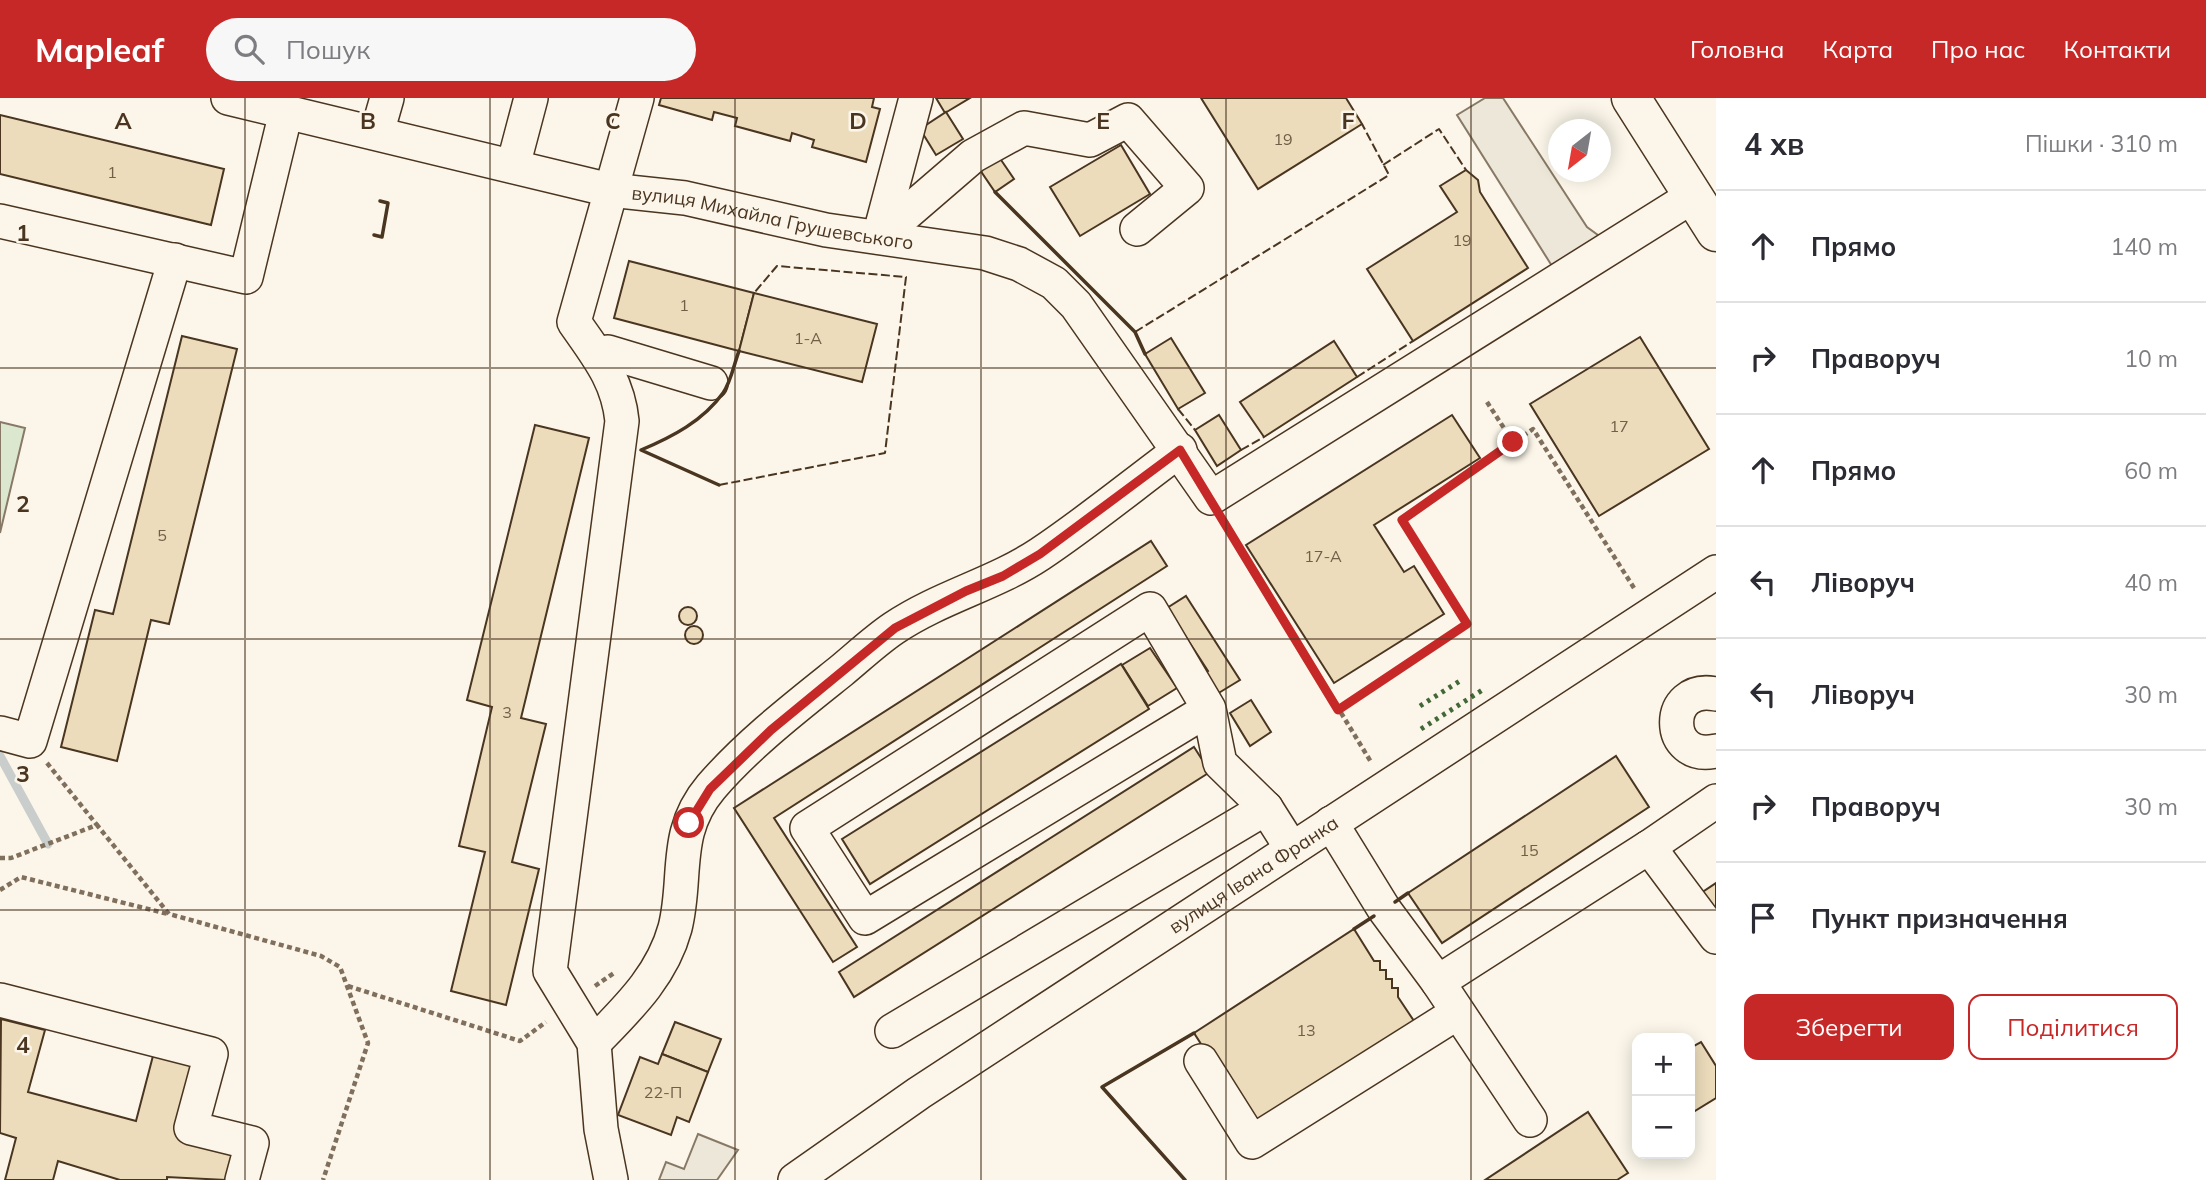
<!DOCTYPE html>
<html lang="uk">
<meta charset="utf-8">
<style>
:root{--surface:#fff;--page:#f7f7f7;--text:#2b2b33;--muted:#7c7c81;--line:#e1e1e2;--accent:#c62828}
body{margin:0;font-family:Mulish,sans-serif;background:var(--page);color:var(--text)}
.controls{position:absolute;right:21px;bottom:21px;display:grid;overflow:hidden;border-radius:14px;box-shadow:0 4px 18px #0003}
.controls button{width:63px;height:63px;display:grid;place-items:center;padding:0;border:0;border-bottom:2px solid var(--line);background:var(--surface);color:var(--text);font:35px sans-serif}
.compass{position:absolute;left:1548px;top:21px;width:63px;height:63px;border-radius:50%;background:var(--surface);box-shadow:0 4px 18px #0003;rotate:211deg}
.stop{position:absolute;width:21px;height:21px;margin:-16px;border:5px solid #c62828;border-radius:50%;background:#fff}
.stop.end{background:#c62828;border-color:#fff;box-shadow:0 2px 7px #0008}
.list{margin:0;padding:0;list-style:none}
h2{display:flex;justify-content:space-between;align-items:center;height:91px;margin:0;padding:0 28px;font-size:30px}
h2 small{font-size:23px;font-weight:400;color:var(--muted)}
.list li{display:grid;grid-template-columns:46px 1fr auto;gap:21px;align-items:center;box-sizing:border-box;height:112px;padding:0 28px;border-top:2px solid var(--line)}
.list b{display:block;font-size:26px;white-space:nowrap}
.list em{font-size:23px;font-style:normal;color:var(--muted)}
.actions{display:flex;gap:14px;padding:21px 28px}
.actions a{flex:1;padding:16px 0;border:2px solid var(--accent);border-radius:14px;text-align:center;font-size:24px;color:var(--accent)}
.actions .main{background:var(--accent);color:#fff}
.icon{flex:none;width:38px;height:38px;fill:none;stroke:currentColor;stroke-width:2;stroke-linecap:round;stroke-linejoin:round}
.map{position:relative;flex:none;width:1716px;height:1082px;overflow:hidden}
header{display:flex;align-items:center;gap:42px;box-sizing:border-box;height:98px;padding:0 35px;background:var(--accent);color:#fff}
header strong{font-size:33px}
nav{display:flex;gap:38px;margin-inline-start:auto;font-size:24px}
.search{width:490px;height:63px;background:var(--page);display:flex;align-items:center;gap:18px;box-sizing:border-box;padding:0 24px;border-radius:38px;color:var(--muted);font-size:26px}
main{display:flex}
aside{flex:1;background:var(--surface)}
.map>svg:first-child{display:block}
.pitch{fill:#dce7d0;stroke:#887966;stroke-width:2}
.parking{fill:#ede7d9;stroke:#887966;stroke-width:2}
.lines{fill:none;stroke-linecap:round;stroke-linejoin:round}
.stream{stroke:#c9cecd;stroke-width:9}
.building{fill:#ecdcbc;stroke:#4a3520;stroke-width:2}
.minor-casing{stroke:#4a3520;stroke-width:36}
.major-casing{stroke:#4a3520;stroke-width:41}
.path{stroke:#7f6f5c;stroke-width:4.5;stroke-dasharray:5 3.5;stroke-linecap:butt}
.minor{stroke:#fbf6e9;stroke-width:33}
.major{stroke:#fbf6e9;stroke-width:38}
.hedge{stroke:#436837;stroke-width:5;stroke-dasharray:3.5 5;stroke-linecap:butt}
.fence{stroke:#4a3520;stroke-width:2;stroke-dasharray:9 3.5;stroke-linecap:butt}
.wall{stroke:#4a3520;stroke-width:3.5}
.route{stroke:#c62828;stroke-width:9}
.grid{fill:none;stroke:#4a3520;stroke-width:2;stroke-opacity:0.55}
.labels{text-anchor:middle;dominant-baseline:central;stroke-width:5;stroke-linejoin:round;paint-order:stroke}
.number-label{font-size:16px;fill:#725f47}
.street-label{font-size:19px;fill:#4a3520;stroke:#fbf6e9}
.grid-label{font-size:23px;text-anchor:middle;font-weight:bold;fill:#4a3520;stroke:#fbf6e9;stroke-width:5;stroke-linejoin:round;paint-order:stroke}
</style>
<header>
<strong>Mapleaf</strong>
<div class="search"><svg class="icon" aria-label="search" viewBox="0 0 24 24"><circle cx="10" cy="10" r="6"/><path d="M15 15l6 6"/></svg>Пошук</div>
<nav><a>Головна</a><a>Карта</a><a>Про нас</a><a>Контакти</a></nav>
</header>
<main>
<div class="map">
<svg width="1716" height="1082" viewBox="0 0 1716 1082">
<rect width="100%" height="100%" fill="#fbf6e9"/>
<polygon class="pitch" points="0,324 25,330 0,435"/>
<g class="parking">
<polygon points="1485,0 1503,0 1587,129 1598,137 1610,139 1552,168 1457,17"/>
<polygon points="698,1036 738,1052 717,1082 659,1082 666,1064 684,1071"/>
</g>
<g class="lines">
<polyline class="stream" points="0,658 48,746"/>
</g>
<g class="building">
<polygon points="661,0 874,0 872,9 880,11 866,64 812,49 814,42 792,35 790,43 735,28 737,20 714,14 712,22 659,7"/>
<polygon points="936,0 970,0 945,15"/>
<polygon points="1201,0 1346,0 1362,26 1258,91"/>
<polygon points="946,14 963,41 936,57 920,31"/>
<polygon points="0,17 224,71 211,127 0,76"/>
<polygon points="1121,47 1150,96 1080,138 1050,89"/>
<polygon points="997,56 1014,81 995,94 978,69"/>
<polygon points="1466,72 1478,82 1480,94 1528,170 1413,243 1367,171 1457,114 1440,88"/>
<polygon points="629,163 754,195 739,253 614,220"/>
<polygon points="754,195 877,226 862,284 739,253"/>
<polygon points="182,238 237,251 169,526 151,522 117,663 61,649 95,512 113,516"/>
<polygon points="1640,239 1709,351 1599,418 1530,306"/>
<polygon points="1171,240 1205,295 1178,311 1145,256"/>
<polygon points="1334,243 1357,279 1264,339 1240,304"/>
<polygon points="1219,317 1241,352 1217,368 1195,332"/>
<polygon points="1452,317 1480,360 1374,427 1404,474 1414,468 1444,516 1334,585 1246,447"/>
<polygon points="535,327 589,340 521,620 546,626 512,764 539,771 506,907 451,893 485,754 459,748 492,609 467,602"/>
<polygon points="1151,443 1167,468 774,720 857,849 833,864 734,710"/>
<polygon points="1186,498 1240,582 1217,596 1204,576 1208,573 1167,510"/>
<circle cx="688" cy="518" r="9"/>
<circle cx="694" cy="537" r="9"/>
<polygon points="1150,550 1177,590 1148,608 1122,567"/>
<polygon points="1121,566 1149,611 870,786 842,741"/>
<polygon points="1251,602 1271,634 1250,648 1230,615"/>
<polygon points="1194,649 1210,674 854,899 839,874"/>
<polygon points="1616,658 1649,709 1442,845 1408,795"/>
<polygon points="1716,785 1716,817 1701,795"/>
<polygon points="1354,831 1374,863 1380,863 1380,872 1386,872 1386,881 1392,881 1392,890 1398,890 1398,899 1418,929 1257,1033 1194,935"/>
<polygon points="1,921 45,932 28,994 136,1023 154,954 197,966 179,1034 235,1049 226,1082 167,1079 167,1082 120,1082 58,1063 53,1082 5,1082 16,1040 0,1035"/>
<polygon points="675,924 721,941 708,974 662,956"/>
<polygon points="1701,944 1716,968 1716,1000 1690,1016 1690,950"/>
<polygon points="662,956 708,974 689,1024 677,1019 671,1037 618,1017 640,959 658,966"/>
<polygon points="1588,1014 1628,1075 1617,1082 1485,1082"/>
</g>
<g class="lines">
<defs>
<g id="minor">
<path id="s1" d="M228 0 610 92 685 100 826 132 985 155 1019 166 1054 185 1076 207 1211 400 1693 98"/>
<polyline points="377,35 387,0"/>
<polyline points="513,68 531,0"/>
<polyline points="0,123 246,179 286,14"/>
<polyline points="879,139 973,58 1024,30 1090,42 1128,22 1187,90 1137,131"/>
<polyline points="879,139 916,0"/>
<polyline points="598,258 608,254 711,285"/>
<path d="M1716 596C1663 585 1664 665 1716 653"/>
<polyline points="1209,611 1150,511 807,730 865,820 1209,611 1220,665 1266,710 1292,751"/>
<polyline points="0,635 30,643 175,162"/>
<polyline points="1331,725 1384,811 1438,884 1530,1022"/>
<polyline points="1649,749 1716,839"/>
<polyline points="1438,884 1649,749 1716,703"/>
<polyline points="0,902 211,956 191,1030 252,1045 242,1082"/>
<polyline points="892,933 1266,710"/>
<path d="M594 945C628 910 662 878 675 830 688 779 672 735 711 689 748 646 796 609 841 573 858 559 876 542 894 530 940 499 995 486 1040 456 1088 424 1134 386 1180 352"/>
<polyline points="1201,963 1252,1044 1457,915"/>
<path d="M611 1082 601 1031 594 945 550 873 622 323C618 282 597 257 574 224L637 0"/>
<path id="s2" d="M795 1082 919 995 1716 474"/>
</g>
<polyline id="major" points="1631,0 1716,134"/>
</defs>
<use href="#minor" class="minor-casing"/>
<use href="#major" class="major-casing"/>
<g class="path">
<polyline points="1487,304 1513,344"/>
<polyline points="1226,426 1371,664"/>
<polyline points="1338,612 1467,526 1402,422 1533,331 1634,490"/>
<polyline points="47,665 97,727"/>
<polyline points="0,760 11,760 97,727 169,816 321,858 340,869 368,945 323,1082"/>
<polyline points="0,792 21,779 168,816"/>
<polyline points="348,888 520,943 546,924"/>
<polyline points="595,888 614,875"/>
</g>
<use href="#minor" class="minor"/>
<use href="#major" class="major"/>
<g class="hedge">
<polyline points="1420,608 1463,581"/>
<polyline points="1421,631 1484,591"/>
</g>
<g class="fence">
<polyline points="1383,67 1439,31 1466,72"/>
<polyline points="1135,234 1389,77 1362,26"/>
<polyline points="1357,279 1413,243"/>
<polyline points="1178,311 1195,332"/>
<polyline points="1241,352 1264,339"/>
<polyline points="719,387 885,355 906,179 777,168 754,195"/>
</g>
<g class="wall">
<polyline points="995,94 1135,234 1145,256"/>
<polyline points="374,137 382,139 388,105 380,103"/>
<path d="M719 387 641 352C672 339 703 323 723 295 731 284 734 266 739 253"/>
<polyline points="1395,804 1408,795"/>
<polyline points="1354,831 1374,818"/>
<polyline points="1185,1082 1102,989 1194,935"/>
</g>
</g>
<g class="lines">
<polyline class="route" points="689,725 710,691 771,632 895,530 966,493 1003,478 1040,456 1180,352 1338,612 1467,526 1402,422 1513,344"/>
</g>
<path class="grid" d="M245 0V1082M490 0V1082M735 0V1082M981 0V1082M1226 0V1082M1471 0V1082M0 270H1716M0 541H1716M0 812H1716"/>
<g class="labels">
<g class="number-label">
<text x="1283" y="41">19</text>
<text x="112" y="74">1</text>
<text x="1462" y="142">19</text>
<text x="684" y="207">1</text>
<text x="808" y="240">1-А</text>
<text x="1619" y="328">17</text>
<text x="162" y="437">5</text>
<text x="1323" y="458">17-А</text>
<text x="507" y="614">3</text>
<text x="1529" y="752">15</text>
<text x="1306" y="932">13</text>
<text x="663" y="994">22-П</text>
</g>
<g class="street-label">
<text stroke="none"><textPath href="#s1" startOffset="558">вулиця Михайла Грушевського</textPath></text>
<text stroke="none"><textPath href="#s2" startOffset="551">вулиця Івана Франка</textPath></text>
</g>
</g>
<g class="grid-label">
<text x="123" y="31">A</text>
<text x="368" y="31">B</text>
<text x="613" y="31">C</text>
<text x="858" y="31">D</text>
<text x="1103" y="31">E</text>
<text x="1348" y="31">F</text>
<text x="23" y="143">1</text>
<text x="23" y="414">2</text>
<text x="23" y="684">3</text>
<text x="23" y="955">4</text>
</g>
</svg>
<div class="controls">
<button>+</button>
<button>−</button>
</div>
<svg class="compass" viewBox="-18 -18 36 36"><path d="M0-13l5 13h-10z" fill="#e53935"/><path d="M0 13l5-13h-10z" fill="#7c7c81"/></svg>
<div class="stop" style="left:689px;top:725px"></div>
<div class="stop end" style="left:1513px;top:344px"></div>
</div>
<aside>
<h2>4 хв<small>Пішки · 310 m</small></h2>
<ul class="list">
<li><svg class="icon" aria-label="ahead" viewBox="0 0 24 24"><path d="M12 20V5M6 11l6-6 6 6"/></svg><div><b>Прямо</b></div><em>140 m</em></li>
<li><svg class="icon" aria-label="right" viewBox="0 0 24 24"><path d="M7 20v-9h11M14 6l5 5-5 5"/></svg><div><b>Праворуч</b></div><em>10 m</em></li>
<li><svg class="icon" aria-label="ahead" viewBox="0 0 24 24"><path d="M12 20V5M6 11l6-6 6 6"/></svg><div><b>Прямо</b></div><em>60 m</em></li>
<li><svg class="icon" aria-label="left" viewBox="0 0 24 24"><path d="M17 20v-9H6M10 6l-5 5 5 5"/></svg><div><b>Ліворуч</b></div><em>40 m</em></li>
<li><svg class="icon" aria-label="left" viewBox="0 0 24 24"><path d="M17 20v-9H6M10 6l-5 5 5 5"/></svg><div><b>Ліворуч</b></div><em>30 m</em></li>
<li><svg class="icon" aria-label="right" viewBox="0 0 24 24"><path d="M7 20v-9h11M14 6l5 5-5 5"/></svg><div><b>Праворуч</b></div><em>30 m</em></li>
<li><svg class="icon" aria-label="arrive" viewBox="0 0 24 24"><path d="M6 21V4h12l-3 4 3 4H6"/></svg><div><b>Пункт призначення</b></div></li>
</ul>
<div class="actions"><a class="main">Зберегти</a><a>Поділитися</a></div>
</aside>
</main>
